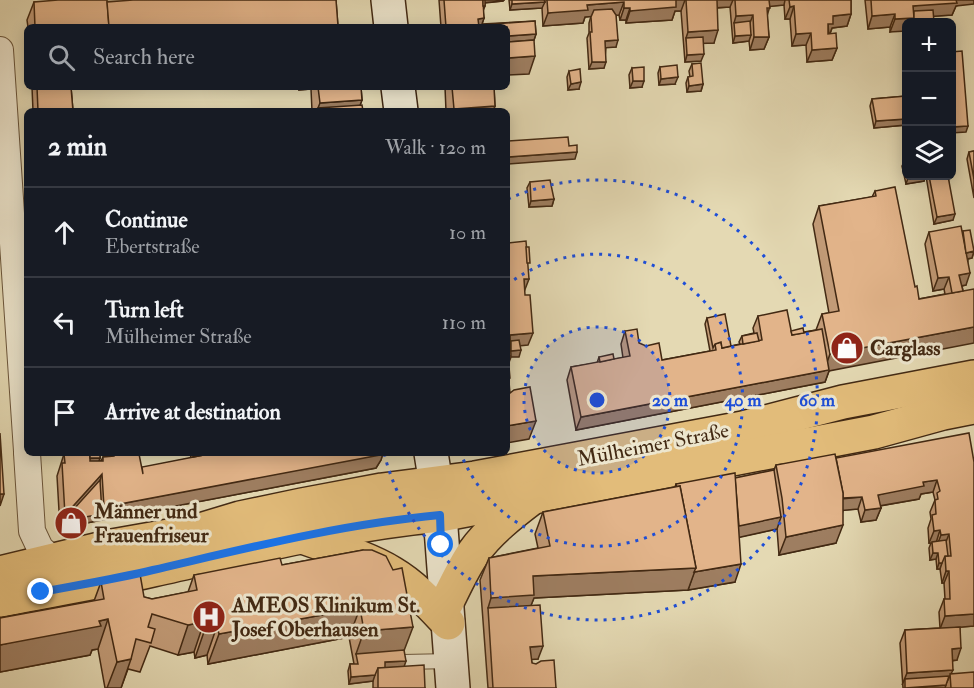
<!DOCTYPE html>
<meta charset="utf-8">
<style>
:root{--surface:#171b24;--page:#20242c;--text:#f1f3f6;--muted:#9ea1a6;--line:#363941}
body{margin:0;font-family:"IM FELL Double Pica",serif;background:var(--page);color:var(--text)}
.controls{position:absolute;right:18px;top:18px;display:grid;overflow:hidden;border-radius:9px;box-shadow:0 3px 15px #0003}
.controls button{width:54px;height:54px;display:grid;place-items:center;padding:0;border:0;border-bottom:2px solid var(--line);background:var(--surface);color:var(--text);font:30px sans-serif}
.stop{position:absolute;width:18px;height:18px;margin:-14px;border:4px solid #1a73e8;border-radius:50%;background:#fff}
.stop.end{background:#1a73e8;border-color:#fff;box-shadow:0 2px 6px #0008}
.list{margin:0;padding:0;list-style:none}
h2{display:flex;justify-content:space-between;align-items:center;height:78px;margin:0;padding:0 24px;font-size:26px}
h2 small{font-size:20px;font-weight:400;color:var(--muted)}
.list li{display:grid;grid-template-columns:39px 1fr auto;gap:18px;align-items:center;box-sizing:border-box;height:90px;padding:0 24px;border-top:2px solid var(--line)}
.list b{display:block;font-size:22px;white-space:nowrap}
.list p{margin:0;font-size:20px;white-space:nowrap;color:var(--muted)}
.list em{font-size:20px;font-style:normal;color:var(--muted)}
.icon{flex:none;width:33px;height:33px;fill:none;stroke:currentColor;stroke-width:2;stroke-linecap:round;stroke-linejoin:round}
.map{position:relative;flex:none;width:974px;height:688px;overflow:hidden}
.search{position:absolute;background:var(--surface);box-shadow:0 3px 15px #0003;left:24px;top:24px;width:486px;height:66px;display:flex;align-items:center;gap:15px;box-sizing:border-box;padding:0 21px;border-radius:9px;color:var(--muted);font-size:22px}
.panel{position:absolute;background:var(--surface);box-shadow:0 3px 15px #0003;left:24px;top:108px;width:486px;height:348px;border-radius:9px}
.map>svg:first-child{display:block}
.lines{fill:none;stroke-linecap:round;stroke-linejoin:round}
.lane-casing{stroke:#6a553b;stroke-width:16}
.street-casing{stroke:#6a553b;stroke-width:28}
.secondary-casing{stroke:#422913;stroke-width:36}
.primary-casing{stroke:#422913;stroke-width:36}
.lane{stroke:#ede6ce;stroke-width:14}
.street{stroke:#ede6ce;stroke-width:26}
.secondary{stroke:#ede6ce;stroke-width:33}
.primary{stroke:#e2bc7a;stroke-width:33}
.wall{fill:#c29b77;stroke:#422913;stroke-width:1.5}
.shaded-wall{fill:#9e7e61;stroke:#422913;stroke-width:1.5}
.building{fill:#e2b48a;stroke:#422913;stroke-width:1.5}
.route{stroke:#1a73e8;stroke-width:8}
.ring{fill:none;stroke:#1d4ed8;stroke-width:3;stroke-dasharray:3 6}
.labels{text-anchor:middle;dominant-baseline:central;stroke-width:6;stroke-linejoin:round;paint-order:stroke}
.poi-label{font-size:21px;font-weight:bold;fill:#422913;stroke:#ede6ce;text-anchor:start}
.street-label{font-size:21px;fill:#422913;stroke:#ede6ce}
.centre{fill:#1d4ed8;stroke:#ede6ce;stroke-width:3}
.ring-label{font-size:18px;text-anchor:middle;font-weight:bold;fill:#1d4ed8;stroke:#ede6ce;stroke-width:6;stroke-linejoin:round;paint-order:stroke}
</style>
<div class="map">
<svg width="974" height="688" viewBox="0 0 974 688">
<rect width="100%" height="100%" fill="#e4d9b3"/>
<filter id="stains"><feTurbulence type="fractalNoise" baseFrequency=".00333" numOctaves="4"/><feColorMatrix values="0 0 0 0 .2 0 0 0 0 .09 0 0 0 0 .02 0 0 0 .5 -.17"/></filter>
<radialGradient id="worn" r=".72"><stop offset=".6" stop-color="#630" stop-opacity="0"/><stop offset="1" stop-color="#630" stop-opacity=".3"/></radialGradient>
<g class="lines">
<defs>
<polyline id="lane" points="403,662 451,661"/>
<g id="street">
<polyline points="0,50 27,451"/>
<polyline points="27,453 32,531 40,548 53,560"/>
</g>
<g id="secondary">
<polyline points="388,0 391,27"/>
<polyline points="398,87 401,111"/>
<polyline points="431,453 436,484"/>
<polyline points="440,515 453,688"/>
</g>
<g id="primary">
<path d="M300 536C329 547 366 557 392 573 414 586 431 605 448 623"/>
<polyline points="0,573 112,546 197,531 240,518 302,505 382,490 475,478 743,428 843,402 974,377"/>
<path d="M0 600C51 590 102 582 153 570 248 549 342 524 440 515L874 432 943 413 974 407"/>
<path d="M447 602C455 586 463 568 474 552 489 531 511 514 532 498"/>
</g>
</defs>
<use href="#lane" class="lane-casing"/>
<use href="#street" class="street-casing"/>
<use href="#secondary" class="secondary-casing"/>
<use href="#primary" class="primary-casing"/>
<use href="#lane" class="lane"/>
<use href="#street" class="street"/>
<use href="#secondary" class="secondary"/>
<use href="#primary" class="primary"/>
</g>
<g class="wall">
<polygon points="336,0 338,27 28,27 27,20 34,2"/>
<polygon points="439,0 504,0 503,1 485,3 485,6 483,11 484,18 482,24 535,21 536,34 534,40 507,42 507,27 441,27"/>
<polygon points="509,0 851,0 851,14 847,26 832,28 830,34 837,48 832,60 807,62 806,45 792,46 790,19 785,19 784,5 770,6 767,16 769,37 764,49 750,50 749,41 733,43 730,7 717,8 714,43 703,43 701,61 685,62 681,11 675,11 672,20 626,23 626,20 620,20 619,15 616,15 616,47 606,47 604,68 589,69 587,38 589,33 589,23 591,16 585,17 583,23 543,26 542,8 510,10"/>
<polygon points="865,0 974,0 956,6 952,15 933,16 890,32 890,27 868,29"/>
<polygon points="692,64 703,84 701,91 687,92 686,83 688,77 690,77 689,71"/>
<polygon points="660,67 675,84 659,85 658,73"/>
<polygon points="632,68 642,87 630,88 629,75"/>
<polygon points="569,71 579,89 568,90 567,77"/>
<polygon points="32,87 71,87 73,111 33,111"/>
<polygon points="299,87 361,87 362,100 360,105 363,111 312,111 311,89 299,90"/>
<polygon points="445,87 494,87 495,106 493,111 446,111"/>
<polygon points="906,96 906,125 874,128 870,106 872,99"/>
<polygon points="974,151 974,198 967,159 969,152"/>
<polygon points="905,160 906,160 906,176 925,176 924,181 906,184 902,166"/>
<polygon points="926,176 948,176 953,220 934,224"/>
<polygon points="530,182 554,199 552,206 529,207 527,188"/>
<polygon points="875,191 919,299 945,294 944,289 933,291 925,244 929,232 963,231 974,251 972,258 968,259 966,285 962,286 963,291 829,371 825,382 576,430 567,380 571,367 597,363 599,357 614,359 623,358 621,344 625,331 639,343 662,360 710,351 705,324 707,318 731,346 740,344 739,342 742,336 754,333 753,328 758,316 791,331 804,332 816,330 822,314 829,313 813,224 819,206 872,197"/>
<polygon points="75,453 100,453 100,458 99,461 101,461 103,457 110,456 111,453 128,453 128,455 142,468 191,458 190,453 383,453 381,460 376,468 60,528 57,476 64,454"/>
<polygon points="836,458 974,462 974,626 960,627 957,660 952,661 951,674 974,688 903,688 900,643 905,630 940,628 939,612 944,599 945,599 944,583 942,583 940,569 937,569 936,559 930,560 929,548 931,543 929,543 928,528 931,519 930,512 935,500 933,492 921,494 919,499 880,506 881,508 876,520 861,522 858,509 843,510 836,543 779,555 777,529 739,537 735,582 688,590 534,598 531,605 538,659 531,659 532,663 556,688 488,688 480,580 489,558 538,548 535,534 543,512 675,487 676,484 735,478 774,470 776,465"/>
<polygon points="363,550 404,650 404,666 425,688 373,688 373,681 349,684 348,671 350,664 354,664 349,637 208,664 207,655 195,658 194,652 178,655 150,646 140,672 128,669 121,688 105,688 98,649 92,650 90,655 0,672 0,618 94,601 101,582 144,597 152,599 188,592 194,575 282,565"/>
</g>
<g class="shaded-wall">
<polygon points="480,0 504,0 503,1 480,3"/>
<polygon points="675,0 685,0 681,11 675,11 672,20 626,23 630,11"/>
<polygon points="715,0 733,0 730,7 712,8"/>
<polygon points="767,0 785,0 784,5 765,7"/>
<polygon points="954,0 974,0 974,4 956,6 952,15 911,18 913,6"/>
<polygon points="545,2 542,8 510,10 512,4"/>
<polygon points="624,2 619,15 585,17 583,23 543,26 548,13 587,5"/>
<polygon points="794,6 790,19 785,19 790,7"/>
<polygon points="624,8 630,8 626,20 620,20"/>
<polygon points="851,14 847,26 832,28 829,36 828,24 833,16"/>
<polygon points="895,14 890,27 868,29 872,16"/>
<polygon points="753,15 748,28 734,23 736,16"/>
<polygon points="484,18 481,27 476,27 478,19"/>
<polygon points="914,18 912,22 906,22 906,31 890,32 895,19"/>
<polygon points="718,30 714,43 687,44 686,38 688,32"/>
<polygon points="811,33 806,45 792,46 796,34"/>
<polygon points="536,34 534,40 507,42 507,36"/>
<polygon points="751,35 749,41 733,43 735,36"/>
<polygon points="754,37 769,37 764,49 750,50"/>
<polygon points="618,40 616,47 603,48 605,41"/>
<polygon points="837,48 832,60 807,62 812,50"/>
<polygon points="704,54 701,61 685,62 687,55"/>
<polygon points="535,56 529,74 507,75 507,58"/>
<polygon points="592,62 606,62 604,68 589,69"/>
<polygon points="678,77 675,84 659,85 661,79"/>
<polygon points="633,81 644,81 642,87 630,88"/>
<polygon points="581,82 579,89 568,90 571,84"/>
<polygon points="703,84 701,91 687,92 689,86"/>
<polygon points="300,87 311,87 311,89 299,90"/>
<polygon points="362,100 358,111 318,108 320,103"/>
<polygon points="495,106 493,111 453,111 454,109"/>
<polygon points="906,119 906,125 874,128 876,121"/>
<polygon points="968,126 966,132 951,133 951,127"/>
<polygon points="577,152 575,159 507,164 507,157"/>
<polygon points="920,176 925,176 924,181 906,184 908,178"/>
<polygon points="554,199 552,206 529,207 531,201"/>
<polygon points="955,214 953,220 934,224 937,217"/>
<polygon points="974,251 972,258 961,260 963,254"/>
<polygon points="970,273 966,285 955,287 959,275"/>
<polygon points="949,277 944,289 933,291 938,278"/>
<polygon points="524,279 529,279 524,292"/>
<polygon points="974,327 974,343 829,371 825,382 576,430 581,417 824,371 830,354"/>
<polygon points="533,333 528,345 508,347 510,335"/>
<polygon points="521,350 519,357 511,357 507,368 509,351"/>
<polygon points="536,421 529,439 507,443 507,426"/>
<polygon points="383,453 381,460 376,468 60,528 65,515 102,474 98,487 102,514 104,507"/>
<polygon points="100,458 98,464 78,459"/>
<polygon points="937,480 933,492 921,494 919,499 873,507 878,495 923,482"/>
<polygon points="0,494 4,494 0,506"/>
<polygon points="862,497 858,509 837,511 841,499"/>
<polygon points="881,508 876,520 861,522 865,510"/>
<polygon points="781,517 777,529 732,539 736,526"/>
<polygon points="843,525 836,543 779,555 786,537"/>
<polygon points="940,530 936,543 929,543 934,531"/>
<polygon points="949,534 944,547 936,548 941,535"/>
<polygon points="933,553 938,553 936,559 930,560"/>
<polygon points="939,563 942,563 940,569 937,569"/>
<polygon points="741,564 735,582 688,590 694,572"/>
<polygon points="696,568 688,590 534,598 526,618 488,608 491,598 533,576"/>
<polygon points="946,571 949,571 944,583 942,583"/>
<polygon points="360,608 349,637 208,664 219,634"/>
<polygon points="974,614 974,626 940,629 945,616"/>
<polygon points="108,619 98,649 92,650 90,655 0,672 0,645"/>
<polygon points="204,622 194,652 178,655 188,625"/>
<polygon points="217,626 207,655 195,658 205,629"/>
<polygon points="413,627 402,656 356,654 364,631"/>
<polygon points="543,646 538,659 526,660 530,647"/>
<polygon points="961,648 957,660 947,661 952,649"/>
<polygon points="131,659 121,688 107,688 117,662"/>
<polygon points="406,661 404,667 383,668 385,662"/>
<polygon points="953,670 947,682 905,679 902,685 907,673"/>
<polygon points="375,675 373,681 349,684 351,677"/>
<polygon points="946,685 945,688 905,688"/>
</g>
<g class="building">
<polygon points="58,0 107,0 109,27 35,27 34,2"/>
<polygon points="133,0 336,0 338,26 109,27 107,2"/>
<polygon points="444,0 483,0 484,18 478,19 479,27 446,27"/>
<rect x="483" y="0" width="2" height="6"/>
<polygon points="512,0 544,0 545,2 512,4"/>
<polygon points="547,0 676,0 676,7 630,11 630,8 624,8 624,2 587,5 588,10 548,13"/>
<polygon points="686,0 717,0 718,30 688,32"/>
<polygon points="735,0 769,0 770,8 767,8 769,37 754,37 753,15 736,16"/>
<polygon points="789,0 851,0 851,14 833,16 833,24 828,24 828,34 836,33 837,48 812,50 811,33 796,34 794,6 790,7"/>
<polygon points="871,0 956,0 957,3 913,6 914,18 895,19 895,14 872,16"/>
<polygon points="612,9 616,15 618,40 605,41 606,62 592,62 590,32 592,32 591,17 594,10"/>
<polygon points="933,10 934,22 912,22 914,18 914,11"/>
<polygon points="535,21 536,34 507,36 507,27 479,27 479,25"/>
<polygon points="750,21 751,35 735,36 734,23"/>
<polygon points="703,37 704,54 687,55 686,38"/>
<polygon points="534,40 535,56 507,58 507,42"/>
<polygon points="962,51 968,126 951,127 951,52"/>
<polygon points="701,63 703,84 689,86 688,77 693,76 692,64"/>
<polygon points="677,65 678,77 661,79 660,67"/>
<polygon points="644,67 644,81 633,81 632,68"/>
<polygon points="580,69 581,82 571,84 569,71"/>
<polygon points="37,87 71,87 73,111 38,111"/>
<polygon points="318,87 361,87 362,100 320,103"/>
<polygon points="452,87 494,87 495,106 454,109"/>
<polygon points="906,96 906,119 876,121 872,99"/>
<polygon points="362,105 363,111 318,111 318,108"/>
<polygon points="568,137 569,146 577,145 577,152 507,157 507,141"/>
<polygon points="974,151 974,179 969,152"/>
<polygon points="908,176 920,176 908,178"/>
<polygon points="929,176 948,176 955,214 937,217"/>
<polygon points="507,180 509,197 507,197"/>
<polygon points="550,180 554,199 531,201 530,182"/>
<polygon points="895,187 915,287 917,286 919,299 974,289 974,327 830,354 822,314 839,311 819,206 876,196 875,191"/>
<polygon points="961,226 970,273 959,275 963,291 952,293 949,277 938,278 929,232"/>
<polygon points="970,230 974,251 966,253 963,231"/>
<polygon points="526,241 529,279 524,279 525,295 530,295 533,333 510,335 511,356 508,356 510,378 509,378 508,371 507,371 507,243"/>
<polygon points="526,247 529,247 530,263 527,263"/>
<polygon points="787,310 792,335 822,329 829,370 581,417 571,367 630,356 625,331 637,329 639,343 646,346 659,343 662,360 716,350 715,344 721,342 722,348 762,340 758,316"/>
<polygon points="725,314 731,346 722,348 721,342 715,344 713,348 707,318"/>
<polygon points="803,328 804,333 792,335 791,331"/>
<polygon points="757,333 759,341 743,344 742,336"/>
<polygon points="519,340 521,350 511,351 511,341"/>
<polygon points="613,354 614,359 600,362 599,357"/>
<polygon points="507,371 508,371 510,393 514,390 530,387 536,421 507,426"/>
<polygon points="0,433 4,494 0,494"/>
<polygon points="969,433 974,462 974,614 945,616 944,599 950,599 949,571 946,571 945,556 951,556 949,534 941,535 940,530 934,531 932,515 936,514 935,500 938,499 937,493 940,491 937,480 923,482 924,486 878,495 881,508 865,510 862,497 843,498 843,493 836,458"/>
<polygon points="90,453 90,461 103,461 103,457 114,456 114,453 128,453 128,455 139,454 143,474 142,467 214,453 382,453 380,455 104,507 102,474 65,515 62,463 65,463 64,454"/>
<rect x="90" y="453" width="10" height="5"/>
<polygon points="193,453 214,453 193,457"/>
<polygon points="835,454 843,493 843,525 786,537 782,498 776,465"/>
<polygon points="774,470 781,517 739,526 735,478"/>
<polygon points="735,473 741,564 694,572 696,568 680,486 677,487 676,484"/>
<polygon points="100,480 102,514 63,521"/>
<polygon points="680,486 696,568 533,576 534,595 491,598 489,558 550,546 543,512"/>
<polygon points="946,540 948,556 945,556 942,563 939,563 938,553 933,553 932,542"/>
<polygon points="363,550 372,550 386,556 393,570 402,568 413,627 364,631 360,608 219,634 217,626 205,629 204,622 188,625 152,614 148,627 155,629 151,643 136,639 131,659 117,662 108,619 99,621 101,626 0,645 0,618 104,599 101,582 140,574 144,597 152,599 197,590 194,575 280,558 282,565"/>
<polygon points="540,605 543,646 530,647 532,663 536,664 541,661 554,660 556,688 493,688 488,608"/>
<polygon points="960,627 961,648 952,649 953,670 907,673 905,630"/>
<polygon points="404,650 406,661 385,662 385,668 378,668 375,675 351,677 350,664 358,664 356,654"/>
<polygon points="424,665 425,688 378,688 378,668"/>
<polygon points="974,672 974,688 951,688 950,674"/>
<polygon points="949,676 946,685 905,688 905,679"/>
</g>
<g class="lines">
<path class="route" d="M41 592C78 585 116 579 153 570 248 548 342 524 440 515L441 545"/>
</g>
<circle cx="597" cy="400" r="73" fill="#1d4ed8" fill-opacity=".12"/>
<g class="ring">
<circle cx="597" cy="400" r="73"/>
<path d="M507 285A146 146 0 1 1 461 454"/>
<path d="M508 199A220 220 0 1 1 384 453"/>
</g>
<defs>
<symbol id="shop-disc" viewBox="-11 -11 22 22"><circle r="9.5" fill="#8f2418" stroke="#ede6ce"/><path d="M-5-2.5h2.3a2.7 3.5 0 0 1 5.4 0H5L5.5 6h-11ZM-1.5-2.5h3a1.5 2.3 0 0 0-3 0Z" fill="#fff"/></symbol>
<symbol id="hospital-disc" viewBox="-11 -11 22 22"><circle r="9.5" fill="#8f2418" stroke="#ede6ce"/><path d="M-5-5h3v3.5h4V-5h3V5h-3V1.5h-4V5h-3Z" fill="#fff"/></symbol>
</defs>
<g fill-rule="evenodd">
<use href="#shop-disc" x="828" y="329" width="38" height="38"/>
<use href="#shop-disc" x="52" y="504" width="38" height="38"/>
<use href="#hospital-disc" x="190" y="598" width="38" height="38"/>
</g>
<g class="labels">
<g class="poi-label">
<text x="870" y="348">Carglass</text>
<text x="94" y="511">Männer und<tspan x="94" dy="24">Frauenfriseur</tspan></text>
<text x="232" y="605">AMEOS Klinikum St.<tspan x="232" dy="24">Josef Oberhausen</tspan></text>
</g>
<g class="street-label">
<text transform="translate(653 445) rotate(-11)">Mülheimer Straße</text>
</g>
</g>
<circle cx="597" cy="400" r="9" class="centre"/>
<g class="ring-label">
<text x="670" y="406">20 m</text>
<text x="743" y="406">40 m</text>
<text x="817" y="406">60 m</text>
</g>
<rect width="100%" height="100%" filter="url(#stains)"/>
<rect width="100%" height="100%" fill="url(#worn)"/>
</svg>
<div class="controls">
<button>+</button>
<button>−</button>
<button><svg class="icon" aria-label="layers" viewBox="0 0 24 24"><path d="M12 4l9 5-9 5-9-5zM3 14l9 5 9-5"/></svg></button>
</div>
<div class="stop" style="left:441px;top:545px"></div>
<div class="stop end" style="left:41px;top:592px"></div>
<div class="search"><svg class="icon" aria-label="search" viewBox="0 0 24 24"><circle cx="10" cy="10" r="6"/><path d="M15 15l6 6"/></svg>Search here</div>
<section class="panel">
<h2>2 min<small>Walk · 120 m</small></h2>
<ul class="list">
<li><svg class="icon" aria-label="ahead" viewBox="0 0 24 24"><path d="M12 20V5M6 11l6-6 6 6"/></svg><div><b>Continue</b><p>Ebertstraße</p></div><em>10 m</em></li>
<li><svg class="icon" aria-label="left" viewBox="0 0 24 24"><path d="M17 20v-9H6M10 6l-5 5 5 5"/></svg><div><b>Turn left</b><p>Mülheimer Straße</p></div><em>110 m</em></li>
<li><svg class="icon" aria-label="arrive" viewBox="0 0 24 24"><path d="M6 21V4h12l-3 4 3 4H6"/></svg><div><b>Arrive at destination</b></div></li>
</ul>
</section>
</div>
